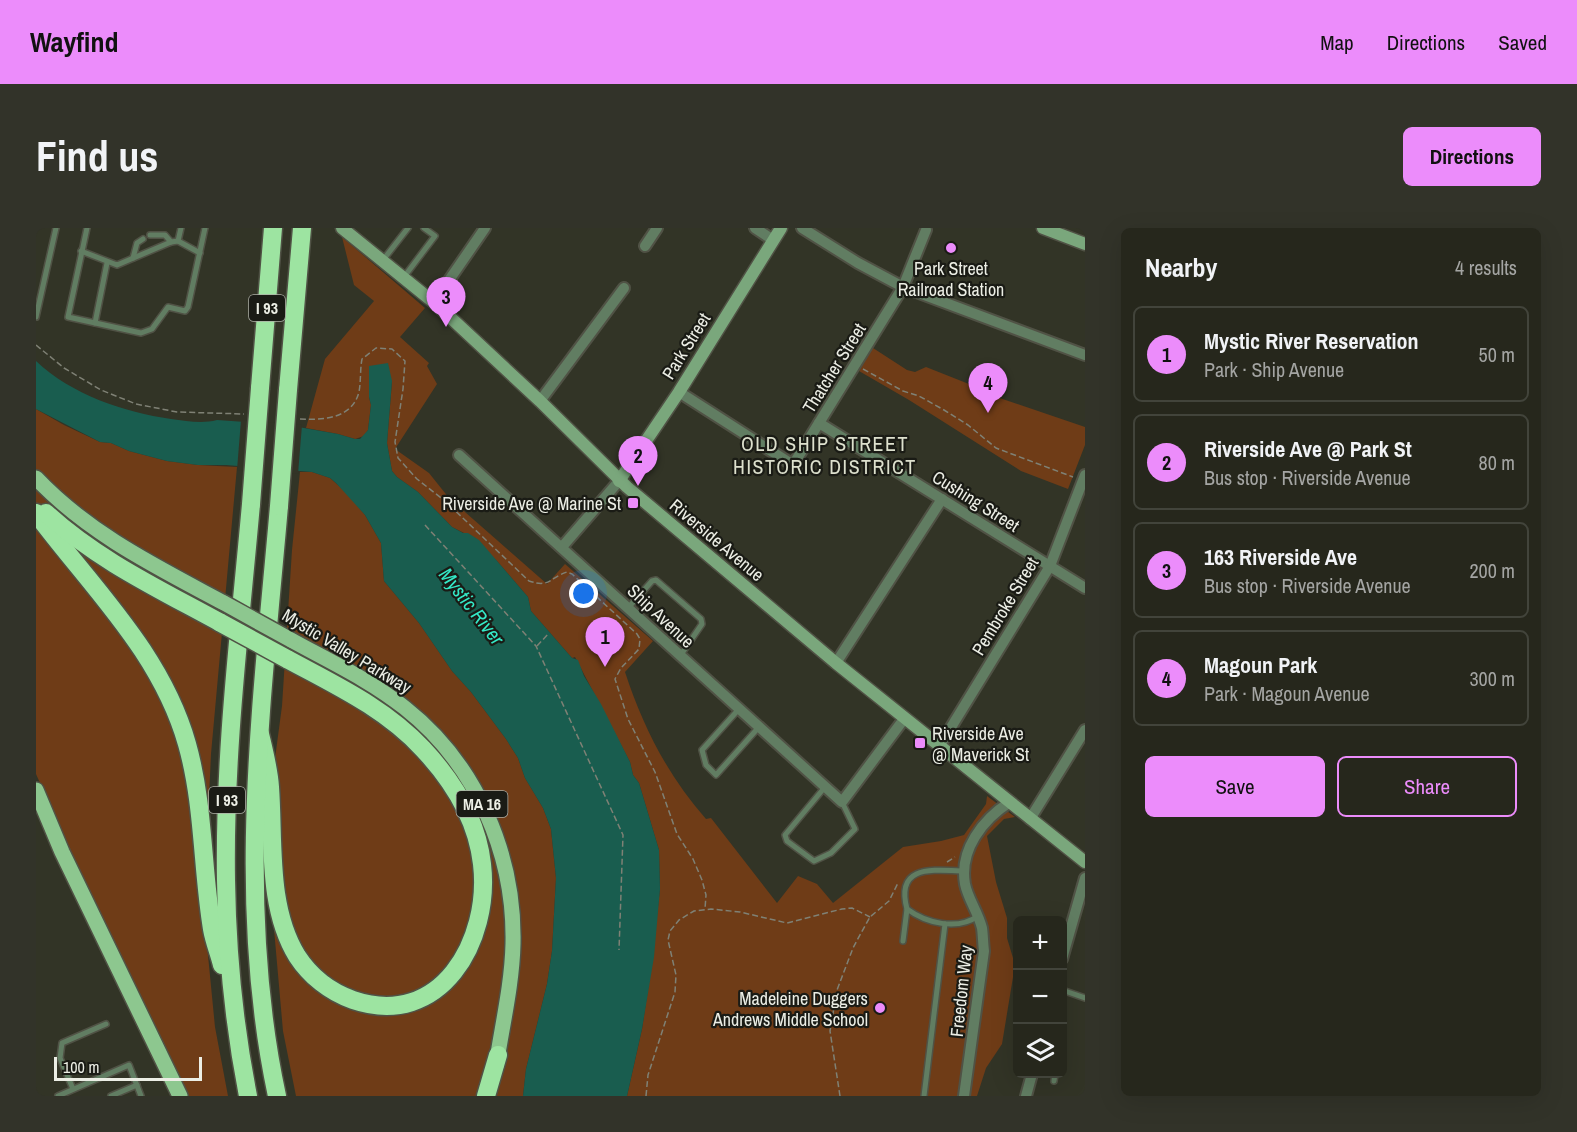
<!DOCTYPE html>
<meta charset="utf-8">
<style>
:root{--surface:#26271c;--page:#323329;--text:#f1f3f6;--muted:#a4a5a3;--line:#42443b;--accent:#ec8cfb}
body{margin:0;font-family:"Archivo Narrow",sans-serif;background:var(--page);color:var(--text)}
.controls{position:absolute;right:18px;bottom:18px;display:grid;overflow:hidden;border-radius:9px;box-shadow:0 6px 24px #0002}
.controls button{width:54px;height:54px;display:grid;place-items:center;padding:0;border:0;border-bottom:2px solid var(--line);background:var(--surface);color:var(--text);font:30px sans-serif}
.scale{position:absolute;left:18px;bottom:15px;width:148px;box-sizing:border-box;padding-left:6px;border:3px solid #eceee5;border-top:0;font-size:16px;line-height:21px;white-space:nowrap;color:#eceee5;-webkit-text-stroke:4px #1a1b15;paint-order:stroke}
.you{position:absolute;left:548px;top:366px;width:21px;height:21px;margin:-15px;border:4px solid #fff;border-radius:50%;background:#1a73e8;box-shadow:0 0 0 9px #1a73e833}
.badge{display:grid;place-items:center;width:39px;height:39px;border-radius:50%;background:var(--accent);color:#111;font-size:20px;font-weight:700}
.pin{position:absolute;translate:-50% -50px;filter:drop-shadow(0 2px 3px #0008)}
.pin::after{content:'';position:absolute;top:32px;width:21px;height:18px;background:inherit;clip-path:polygon(0 0,100% 0,50% 100%)}
.list{margin:0;padding:0;list-style:none}
h2{display:flex;justify-content:space-between;align-items:center;height:78px;margin:0;padding:0 24px;font-size:26px}
h2 small{font-size:20px;font-weight:400;color:var(--muted)}
.list li{display:grid;grid-template-columns:39px 1fr auto;gap:18px;align-items:center;box-sizing:border-box;height:96px;margin:0 12px 12px;padding:0 12px;border:2px solid var(--line);border-radius:9px}
.list b{display:block;font-size:22px;white-space:nowrap}
.list p{margin:0;font-size:20px;white-space:nowrap;color:var(--muted)}
.list em{font-size:20px;font-style:normal;color:var(--muted)}
.actions{display:flex;gap:12px;padding:18px 24px}
.actions a{flex:1;padding:14px 0;border:2px solid var(--accent);border-radius:9px;text-align:center;font-size:21px;color:var(--accent)}
.actions .main{background:var(--accent);color:#111}
.icon{flex:none;width:33px;height:33px;fill:none;stroke:currentColor;stroke-width:2;stroke-linecap:round;stroke-linejoin:round}
.map{position:relative;flex:none;width:1049px;height:868px;overflow:hidden;border-radius:9px}
header{display:flex;align-items:center;gap:36px;box-sizing:border-box;height:84px;padding:0 30px;background:var(--accent);color:#111}
header strong{font-size:28px}
nav{display:flex;gap:33px;margin-inline-start:auto;font-size:21px}
.intro{display:flex;align-items:center;justify-content:space-between;box-sizing:border-box;height:144px;padding:0 36px}
h1{margin:0;font-size:42px}
.button{padding:15px 27px;border-radius:9px;background:var(--accent);color:#111;font-size:21px;font-weight:700}
main{display:flex;gap:36px;padding:0 36px}
aside{flex:1;background:var(--surface);border-radius:9px;box-shadow:0 6px 24px #0002}
.map>svg:first-child{display:block}
.green{fill:#6f3c17}
.water{fill:#195d4f}
.pier{fill:#323426}
.lines{fill:none;stroke-linecap:round;stroke-linejoin:round}
.lane-casing{stroke:#505245;stroke-width:8}
.street-casing{stroke:#505245;stroke-width:14}
.secondary-casing{stroke:#505245;stroke-width:15}
.primary-casing{stroke:#505245;stroke-width:18}
.highway-casing{stroke:#505245;stroke-width:21}
.path{stroke:#7f8175;stroke-width:1.5;stroke-dasharray:6 3;stroke-linecap:butt}
.lane{stroke:#617d62;stroke-width:5}
.street{stroke:#617d62;stroke-width:10}
.secondary{stroke:#7aa77c;stroke-width:12}
.primary{stroke:#8dc78f;stroke-width:15}
.highway{stroke:#9de4a1;stroke-width:18}
.primary-bridge-casing{stroke:#505245;stroke-width:18;stroke-linecap:butt}
.highway-bridge-casing{stroke:#505245;stroke-width:21;stroke-linecap:butt}
.primary-bridge{stroke:#8dc78f;stroke-width:15}
.highway-bridge{stroke:#9de4a1;stroke-width:18}
.poi-dot{fill:#ec8cfb;stroke:#1a1b15;stroke-width:2}
.labels{text-anchor:middle;dominant-baseline:central;stroke-width:4.5;stroke-linejoin:round;paint-order:stroke}
.shield{fill:#1a1b15;stroke:#adafa7;stroke-width:1.5}
.shield-label{font-size:16px;font-weight:bold;fill:#eceee5}
.poi-label{font-size:18px;fill:#eceee5;stroke:#1a1b15;text-anchor:end}
.street-label{font-size:18px;fill:#eceee5;stroke:#1a1b15}
.neighbourhood-label{font-size:20px;letter-spacing:1.5px;fill:#dde0cd;stroke:#1a1b15}
.water-label{font-size:20px;font-style:italic;fill:#34e9c7;stroke:#1a1b15}
</style>
<header>
<strong>Wayfind</strong>
<nav><a>Map</a><a>Directions</a><a>Saved</a></nav>
</header>
<div class="intro"><h1>Find us</h1><a class="button">Directions</a></div>
<main>
<div class="map">
<svg width="1049" height="868" viewBox="0 0 1049 868">
<rect width="100%" height="100%" fill="#323426"/>
<g class="green">
<path d="M306 9 389 80 364 109 393 135 391 138 401 156 359 221 393 245 413 270 511 356 529 336 617 413 589 444C607 499 632 548 670 591L675 590 741 675 762 648 781 656 797 675 867 619 905 613 928 607 950 576 951 568 979 589 968 591 951 608 960 654 971 690V710L977 730 978 743 966 816 950 840 941 868H591L606 801 615 741 624 661 623 622 603 555 597 547 594 534 539 429 536 430 495 383 492 369 461 333 430 306 416 299 382 264 361 249 356 243 351 215 356 153 333 138V169L335 177 332 202 328 208 319 211 302 206 270 200 289 131 338 73 318 57Z"/>
<polygon points="837,120 871,142 879,144 890,139 943,160 943,163 1049,199 1049,217 1032,261 985,243 873,172 823,143"/>
<polygon points="0,181 28,197 64,214 75,215 93,223 131,233 162,237 201,239 175,526 170,635 171,717 179,799 192,868 151,868 56,672 0,546"/>
<polygon points="264,244 276,244 294,250 310,264 329,287 345,315 348,353 383,395 416,443 435,464 470,511 482,530 489,550 507,580 515,601 520,650 516,723 511,756 490,841 487,868 260,868 247,803 235,667 238,538 246,478 256,322"/>
</g>
<path class="water" d="M0 133C36 167 88 184 135 191 151 193 166 196 181 192L251 197 302 206 319 211H324L332 202 335 177 333 169V138L352 135 356 153 351 215 356 243 361 249 382 264 416 299 427 305H432L443 312 492 369 495 383 536 430 542 432 548 448 565 476 594 534 597 547 603 555 623 622 624 661 618 729 606 801 591 868H487L490 841 511 756 516 723 520 650 515 601 507 580 489 550 482 530 470 511 435 464 416 443 383 395 348 353 345 315 329 287 300 255 294 250 276 244 190 237H162L131 233 93 223 75 215 64 214 0 181Z"/>
<polygon class="pier" points="205,192 266,197 262,246 201,242"/>
<g class="lines">
<defs>
<g id="lane">
<polyline points="51,0 32,89 105,105 116,101 132,79 149,83 152,79 169,0"/>
<polyline points="114,7 129,7 135,14"/>
<polyline points="142,13 164,25"/>
<polyline points="45,23 81,37 135,14 142,13 145,0"/>
<polyline points="97,30 101,15 107,11"/>
<polyline points="347,32 372,0"/>
<polyline points="368,49 399,8 388,0"/>
<polyline points="0,89 20,0"/>
<polyline points="59,95 71,35"/>
<polyline points="592,380 616,353 620,352 665,391 666,396 644,428"/>
<polyline points="703,481 666,522 670,537 680,547 723,499"/>
<polyline points="789,559 749,607 751,613 778,633 795,625 819,601 806,574"/>
<path d="M929 643C897 642 859 636 871 681 890 695 921 703 942 688"/>
<polyline points="867,713 871,681"/>
<polyline points="1026,762 1049,770"/>
<polyline points="1018,853 1019,846"/>
<polyline points="37,861 24,830 26,815 70,796"/>
<polyline points="22,868 93,837 105,868"/>
<polyline points="75,868 101,857"/>
<polyline points="888,868 909,696"/>
</g>
<g id="street">
<polyline points="719,0 737,12"/>
<polyline points="766,0 822,35 867,59 1049,127"/>
<polyline points="609,18 621,0"/>
<polyline points="398,74 449,0"/>
<polyline points="643,164 757,237 867,59 890,2"/>
<polyline points="504,173 588,60"/>
<polyline points="783,195 1049,360"/>
<polyline points="423,227 806,574 868,491"/>
<polyline points="526,319 583,253"/>
<polyline points="800,435 906,271"/>
<polyline points="903,519 1014,338 1049,247"/>
<polyline points="994,591 1049,502"/>
<polyline points="1026,731 1049,650"/>
<path d="M928 868 948 723C947 715 947 707 946 700 942 684 932 671 929 656 923 622 947 591 974 574"/>
<polyline points="990,868 996,846"/>
</g>
<g id="secondary">
<polyline points="306,0 401,77 504,173 591,259 800,435 1049,634"/>
<polyline points="1007,0 1049,16"/>
<polyline points="583,253 643,164 745,0"/>
</g>
<g id="primary">
<path d="M0 250C53 306 121 339 188 375"/>
<path d="M255 412C293 433 334 452 369 480 440 536 479 626 477 716 476 757 466 798 460 838"/>
<polyline points="0,562 26,624 144,868"/>
</g>
<g id="highway">
<polyline points="224,160 237,0"/>
<polyline points="252,162 266,0"/>
<path d="M0 285C55 359 125 424 151 516 168 576 166 640 176 701 178 713 183 725 186 737"/>
<path d="M10 285C61 332 125 362 185 395"/>
<path d="M224 506C228 523 233 542 234 559 238 614 231 679 261 728 274 748 294 764 317 772 405 802 455 712 446 636 441 591 417 553 387 521 349 480 299 457 251 431"/>
<path d="M212 868C198 797 191 724 190 652 188 526 204 400 215 276"/>
<path d="M241 868C199 673 226 474 243 278"/>
<polyline points="450,868 462,827"/>
</g>
</defs>
<use href="#lane" class="lane-casing"/>
<use href="#street" class="street-casing"/>
<use href="#secondary" class="secondary-casing"/>
<use href="#primary" class="primary-casing"/>
<use href="#highway" class="highway-casing"/>
<g class="path">
<polyline points="0,117 28,140 65,162 100,176 141,184 208,186"/>
<polyline points="827,141 867,163 883,168 908,182 932,197 960,220 1037,249"/>
<path d="M264 191C287 192 316 191 323 164 325 153 324 141 326 131L340 120 356 121 369 133 367 161 359 214 362 230 381 251 409 273 493 353C514 360 513 350 531 344L536 346 601 406 604 411 603 421 585 440 579 451 592 491 619 544 641 606 657 631 666 652 670 667 669 681"/>
<polyline points="389,297 500,418 587,607 583,722"/>
<polyline points="501,418 513,405"/>
<polyline points="911,634 919,629"/>
<polyline points="610,868 612,847 639,764 640,747 632,712 634,703 643,692 658,683 675,681 704,684 751,695 806,681 816,680 834,689"/>
<polyline points="804,868 794,803 801,762 817,720 825,705 834,689 853,673 862,655"/>
</g>
<use href="#lane" class="lane"/>
<use href="#street" class="street"/>
<use href="#secondary" class="secondary"/>
<use href="#primary" class="primary"/>
<use href="#highway" class="highway"/>
<defs>
<polyline id="primary-bridge" points="188,375 255,412"/>
<g id="highway-bridge">
<polyline points="215,276 224,160"/>
<polyline points="243,278 252,162"/>
<polyline points="185,395 251,431"/>
</g>
</defs>
<use href="#primary-bridge" class="primary-bridge-casing"/>
<use href="#highway-bridge" class="highway-bridge-casing"/>
<use href="#primary-bridge" class="primary-bridge"/>
<use href="#highway-bridge" class="highway-bridge"/>
</g>
<g class="poi-dot">
<circle cx="915" cy="20" r="6"/>
<rect x="591" y="269" width="12" height="12" rx="3"/>
<rect x="878" y="509" width="12" height="12" rx="3"/>
<circle cx="844" cy="780" r="6"/>
</g>
<g class="labels">
<g class="shield">
<rect x="213" y="67" width="36" height="26" rx="4.5"/>
<rect x="173" y="559" width="36" height="26" rx="4.5"/>
<rect x="420.5" y="563" width="51" height="26" rx="4.5"/>
</g>
<g class="shield-label">
<text x="231" y="80">I 93</text>
<text x="191" y="572">I 93</text>
<text x="446" y="576">MA 16</text>
</g>
<g class="poi-label">
<text x="915" y="40" text-anchor="middle">Park Street<tspan x="915" dy="21">Railroad Station</tspan></text>
<text x="585" y="275">Riverside Ave @ Marine St</text>
<text x="896" y="505" text-anchor="start">Riverside Ave<tspan x="896" dy="21">@ Maverick St</tspan></text>
<text x="832" y="770">Madeleine Duggers<tspan x="832" dy="21">Andrews Middle School</tspan></text>
</g>
<g class="street-label">
<text transform="translate(650 118) rotate(-58)">Park Street</text>
<text transform="translate(798 140) rotate(-58)">Thatcher Street</text>
<text transform="translate(940 273) rotate(32)">Cushing Street</text>
<text transform="translate(681 312) rotate(40)">Riverside Avenue</text>
<text transform="translate(969 378) rotate(-59)">Pembroke Street</text>
<text transform="translate(625 388) rotate(43)">Ship Avenue</text>
<text transform="translate(311 423) rotate(31)">Mystic Valley Parkway</text>
<text transform="translate(925 763) rotate(-84)">Freedom Way</text>
</g>
<g class="neighbourhood-label">
<text x="789" y="215">OLD SHIP STREET<tspan x="789" dy="23">HISTORIC DISTRICT</tspan></text>
</g>
<g class="water-label">
<text transform="translate(436 378) rotate(52)">Mystic River</text>
</g>
</g>
</svg>
<div class="controls">
<button>+</button>
<button>−</button>
<button><svg class="icon" aria-label="layers" viewBox="0 0 24 24"><path d="M12 4l9 5-9 5-9-5zM3 14l9 5 9-5"/></svg></button>
</div>
<div class="scale">100 m</div>
<div class="you"></div>
<div class="pin badge" style="left:569px;top:439px">1</div>
<div class="pin badge" style="left:602px;top:258px">2</div>
<div class="pin badge" style="left:410px;top:99px">3</div>
<div class="pin badge" style="left:952px;top:185px">4</div>
</div>
<aside>
<h2>Nearby<small>4 results</small></h2>
<ul class="list">
<li><span class="badge">1</span><div><b>Mystic River Reservation</b><p>Park · Ship Avenue</p></div><em>50 m</em></li>
<li><span class="badge">2</span><div><b>Riverside Ave @ Park St</b><p>Bus stop · Riverside Avenue</p></div><em>80 m</em></li>
<li><span class="badge">3</span><div><b>163 Riverside Ave</b><p>Bus stop · Riverside Avenue</p></div><em>200 m</em></li>
<li><span class="badge">4</span><div><b>Magoun Park</b><p>Park · Magoun Avenue</p></div><em>300 m</em></li>
</ul>
<div class="actions"><a class="main">Save</a><a>Share</a></div>
</aside>
</main>
